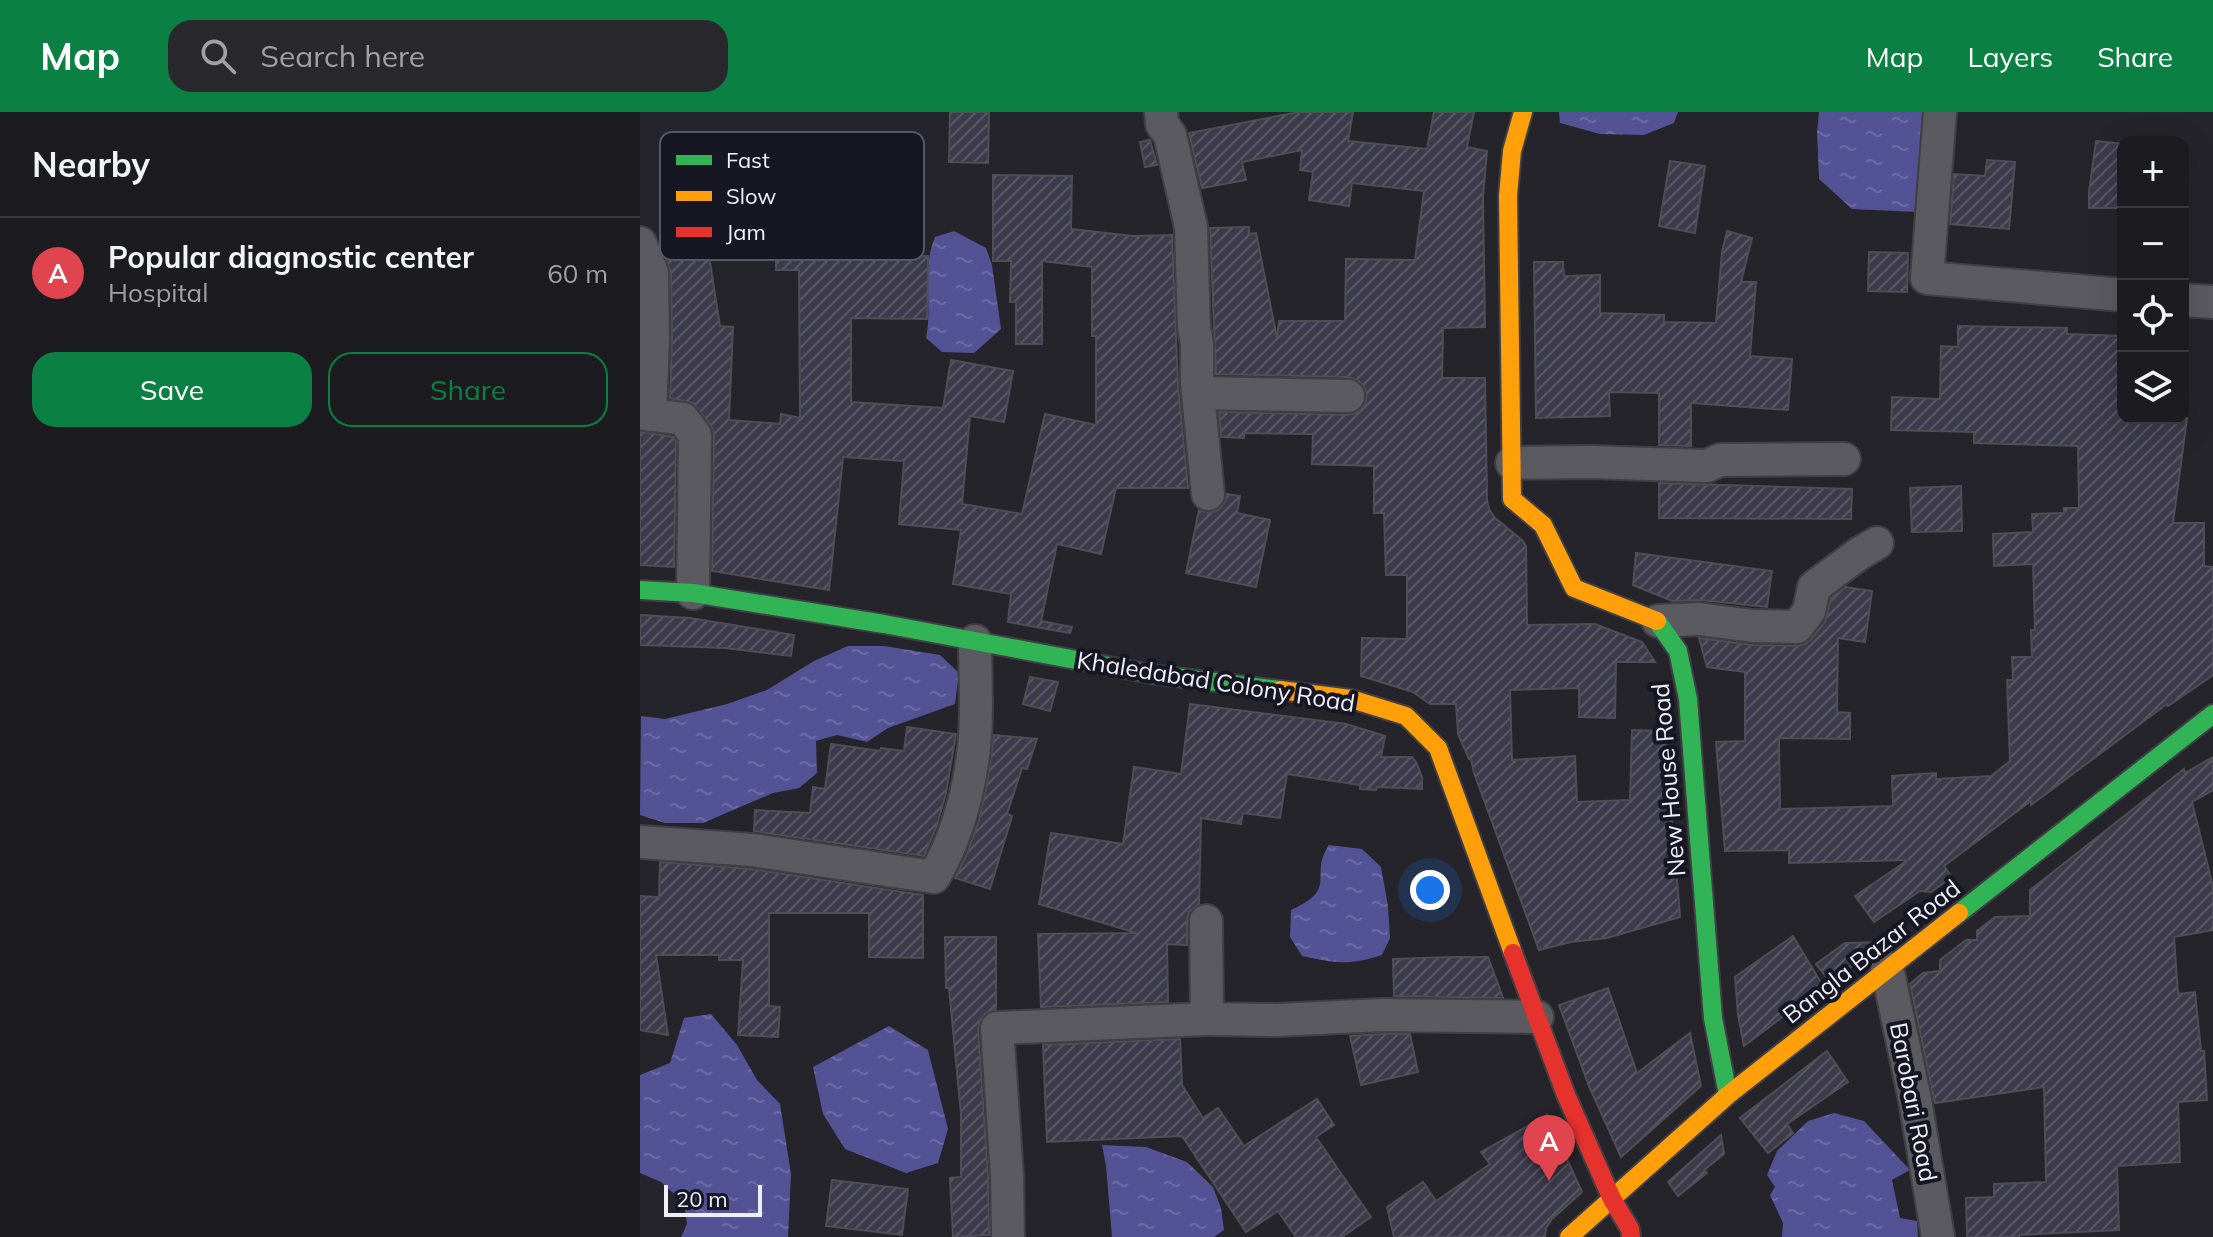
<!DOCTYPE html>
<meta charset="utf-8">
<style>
:root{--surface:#1b1b20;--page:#28282d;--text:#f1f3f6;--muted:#a0a1a5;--line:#39393e;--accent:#0b8043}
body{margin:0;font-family:Mulish,sans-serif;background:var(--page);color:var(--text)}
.controls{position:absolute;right:24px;top:24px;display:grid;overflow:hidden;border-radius:16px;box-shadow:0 8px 32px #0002}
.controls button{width:72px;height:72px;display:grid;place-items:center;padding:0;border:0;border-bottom:2px solid var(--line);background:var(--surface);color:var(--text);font:40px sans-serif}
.scale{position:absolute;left:24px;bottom:20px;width:98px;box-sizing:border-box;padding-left:8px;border:4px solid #eeeff8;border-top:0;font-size:22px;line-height:28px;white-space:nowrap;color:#eeeff8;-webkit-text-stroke:6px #171724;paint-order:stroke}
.you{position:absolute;left:790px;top:778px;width:28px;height:28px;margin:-20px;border:6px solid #fff;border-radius:50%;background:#1a73e8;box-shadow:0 0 0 12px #1a73e833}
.badge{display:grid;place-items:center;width:52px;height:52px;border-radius:50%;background:var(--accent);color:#fff;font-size:26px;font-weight:700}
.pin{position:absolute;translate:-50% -66px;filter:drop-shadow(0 2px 4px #0008)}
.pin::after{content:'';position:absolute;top:42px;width:28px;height:24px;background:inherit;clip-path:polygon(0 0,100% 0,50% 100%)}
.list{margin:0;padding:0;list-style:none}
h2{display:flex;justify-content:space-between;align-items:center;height:104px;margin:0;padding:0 32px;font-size:34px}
h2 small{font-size:26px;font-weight:400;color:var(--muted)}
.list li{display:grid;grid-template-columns:52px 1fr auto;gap:24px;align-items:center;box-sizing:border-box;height:112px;padding:0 32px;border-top:2px solid var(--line)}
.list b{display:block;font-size:30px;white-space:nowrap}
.list p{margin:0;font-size:26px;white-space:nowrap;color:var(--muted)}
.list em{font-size:26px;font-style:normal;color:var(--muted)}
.actions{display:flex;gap:16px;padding:24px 32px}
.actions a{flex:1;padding:18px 0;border:2px solid var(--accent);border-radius:24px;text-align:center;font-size:28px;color:var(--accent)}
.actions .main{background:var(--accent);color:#fff}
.icon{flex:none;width:44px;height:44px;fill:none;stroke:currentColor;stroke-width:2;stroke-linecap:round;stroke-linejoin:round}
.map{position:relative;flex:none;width:1573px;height:1125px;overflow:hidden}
header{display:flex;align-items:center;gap:48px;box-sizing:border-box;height:112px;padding:0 40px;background:var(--accent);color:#fff}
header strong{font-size:38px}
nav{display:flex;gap:44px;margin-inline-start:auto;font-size:28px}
.search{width:560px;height:72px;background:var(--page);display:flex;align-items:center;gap:20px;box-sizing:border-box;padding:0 28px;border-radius:24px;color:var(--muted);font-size:30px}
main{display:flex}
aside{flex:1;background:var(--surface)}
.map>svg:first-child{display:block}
.water{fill:url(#water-ripples)}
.building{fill:url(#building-hatch);stroke:#4e4e54;stroke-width:2}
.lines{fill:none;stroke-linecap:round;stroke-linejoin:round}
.street-casing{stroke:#3f3f44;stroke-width:36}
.fast-casing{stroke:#3f3f44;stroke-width:22}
.slow-casing{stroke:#3f3f44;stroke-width:22}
.jam-casing{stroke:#3f3f44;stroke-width:22}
.street{stroke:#5a5a60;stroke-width:32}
.fast{stroke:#30b455;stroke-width:18}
.slow{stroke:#ff9f0a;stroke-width:18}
.jam{stroke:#e5322d;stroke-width:18}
.labels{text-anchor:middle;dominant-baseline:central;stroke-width:8;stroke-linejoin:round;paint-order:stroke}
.street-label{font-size:24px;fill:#eeeff8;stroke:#171724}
.key{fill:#171724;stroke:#585864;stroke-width:2}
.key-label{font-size:22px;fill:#eeeff8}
</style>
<header>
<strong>Map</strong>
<div class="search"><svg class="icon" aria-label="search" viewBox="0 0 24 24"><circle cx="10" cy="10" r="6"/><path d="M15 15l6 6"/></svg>Search here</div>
<nav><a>Map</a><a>Layers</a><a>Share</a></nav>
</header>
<main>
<aside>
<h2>Nearby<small></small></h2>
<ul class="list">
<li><span class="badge" style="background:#e0444e">A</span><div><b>Popular diagnostic center</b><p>Hospital</p></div><em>60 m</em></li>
</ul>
<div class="actions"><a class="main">Save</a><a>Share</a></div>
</aside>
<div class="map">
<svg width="1573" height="1125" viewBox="0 0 1573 1125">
<defs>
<pattern id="water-ripples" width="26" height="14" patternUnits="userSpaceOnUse" patternTransform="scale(2)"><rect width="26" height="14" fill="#535295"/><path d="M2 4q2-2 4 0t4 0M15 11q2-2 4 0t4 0" fill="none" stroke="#6c6ba5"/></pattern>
<pattern id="building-hatch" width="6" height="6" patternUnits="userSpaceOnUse" patternTransform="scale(2)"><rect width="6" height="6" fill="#3c3a4b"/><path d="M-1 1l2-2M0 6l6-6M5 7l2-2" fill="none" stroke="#585766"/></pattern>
</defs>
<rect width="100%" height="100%" fill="#24242a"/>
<g class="water">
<polygon points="919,0 1038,0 1034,11 1004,23 960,22 920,11"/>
<polygon points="1179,0 1287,0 1278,100 1212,97 1179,67 1177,20"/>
<path d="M314 119 346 136 352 153 361 217 334 241 302 240 286 226C293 193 281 158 295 125Z"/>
<polygon points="208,534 244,534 300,543 319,561 315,592 248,616 227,630 197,623 176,629 177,661 159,676 133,681 63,711 25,711 0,703 1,604 25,607 87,592 127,578 174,549"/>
<path d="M689 733 722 737 741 755 748 794 750 826 742 843C709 854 695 851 662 844L650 825 651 798C700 776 668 764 689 733Z"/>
<polygon points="71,902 97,933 117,968 140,992 151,1062 148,1125 41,1125 47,1112 44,1091 21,1070 0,1061 0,963 30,951 44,906"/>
<polygon points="249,914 288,938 308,1017 298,1051 266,1061 205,1037 183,1002 173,955"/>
<polygon points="1194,1001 1224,1009 1270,1058 1252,1068 1260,1106 1277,1109 1278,1125 1142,1125 1143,1111 1130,1083 1135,1075 1127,1063 1137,1039 1168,1009"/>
<polygon points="462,1033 506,1035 547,1050 573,1075 581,1096 584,1118 574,1125 472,1125 466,1054"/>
</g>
<g class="building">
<polygon points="310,0 349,0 348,51 309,50"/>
<polygon points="659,0 713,0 708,29 787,37 794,0 834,0 827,35 847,39 843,84 845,215 803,216 802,266 845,266 847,388 849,397 855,406 883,429 886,434 887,513 955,512 1002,530 1015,550 976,550 975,606 939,605 939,576 870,578 872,648 935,644 937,690 990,688 992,618 1025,619 1040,805 967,826 931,830 899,838 834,661 831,647 829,647 818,622 816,592 790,592 773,580 721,564 722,526 767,527 767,463 746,463 744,401 734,401 734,354 672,352 673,322 604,321 604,326 581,325 579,300 708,303 716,301 724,294 727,284 724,274 718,268 708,265 576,262 570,116 609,115 609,122 616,121 637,226 639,209 705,209 706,147 775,148 784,79 712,71 709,94 669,88 673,60 660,58 662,38 602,50 606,68 562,76 549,21"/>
<polygon points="510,28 517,53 505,55 500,30"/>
<polygon points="1456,29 1483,32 1483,96 1449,96 1449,80"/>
<polygon points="1347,48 1375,50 1369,117 1310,112 1314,62 1345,64"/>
<polygon points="1030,49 1065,54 1055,121 1019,114"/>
<polygon points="353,63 432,64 431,117 493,124 532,123 538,274 548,376 476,376 461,442 417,432 401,509 432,515 430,521 368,510 371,482 313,472 321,418 259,412 264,349 203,345 189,478 72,459 74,322 70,312 53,291 30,286 32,227 31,161 20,131 66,125 80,214 93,215 89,308 140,312 141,302 160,306 159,158 136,158 136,114 176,114 176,142 288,144 287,207 211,206 211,290 303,296 311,248 373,259 364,310 330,304 322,392 382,402 405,302 456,313 456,224 452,224 452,155 402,149 402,232 376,232 376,190 370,190 371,149 353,149"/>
<polygon points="1087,119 1112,126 1101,170 1116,170 1110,244 1152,247 1148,298 1051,291 1051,334 1019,333 1019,281 969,280 970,304 896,306 894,150 923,150 924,164 960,163 960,201 1024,203 1024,210 1076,211 1082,140"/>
<polygon points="1229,140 1268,141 1267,180 1228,179"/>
<polygon points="1318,214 1427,216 1427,222 1483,224 1483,306 1547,306 1533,411 1564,411 1564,454 1573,455 1573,563 1528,594 1527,592 1391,693 1391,689 1304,754 1312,765 1291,780 1280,779 1234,810 1215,784 1268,748 1149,751 1149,738 1085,739 1076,630 1105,629 1105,560 1067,555 1059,526 1113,533 1157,534 1165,532 1172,526 1185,510 1191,486 1206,475 1232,479 1225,530 1198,526 1197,600 1210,601 1210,627 1139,626 1140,697 1253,694 1252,664 1296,661 1296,667 1351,664 1370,649 1367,568 1373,568 1372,545 1392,545 1391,518 1395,518 1393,452 1354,454 1353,422 1393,420 1392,402 1424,401 1424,396 1439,396 1438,334 1334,331 1334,320 1251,318 1252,285 1300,287 1301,234 1318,235"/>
<polygon points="0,320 33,325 36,329 34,455 0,453"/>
<polygon points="1019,371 1212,377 1211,407 1019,406"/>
<polygon points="1321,374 1322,419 1272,420 1270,376"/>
<polygon points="587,382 600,384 597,401 630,408 616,475 546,461 559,398 569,401 578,398 585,390"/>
<polygon points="996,441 1132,459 1127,495 1061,488 1032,489 993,473"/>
<polygon points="0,503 50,506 154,523 151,544 85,536 0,533"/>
<polygon points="390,565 418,570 410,599 383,592"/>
<polygon points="550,592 706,612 745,624 741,645 772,645 776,650 782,665 782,677 737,675 736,678 720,677 720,673 647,662 640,706 603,701 601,712 561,706 559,792 549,800 547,809 547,833 527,832 528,890 401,895 398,822 497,821 399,792 411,721 483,732 494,655 541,662"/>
<polygon points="267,615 316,622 306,681 297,713 284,744 114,719 115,698 170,701 173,675 185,677 191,632 240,639 241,636 264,639"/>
<polygon points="354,623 397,627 387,657 382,656 367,702 372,704 350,777 315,766 327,742 339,708 347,672"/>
<polygon points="1573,645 1573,678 1552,690 1573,775 1573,818 1534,825 1538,882 1555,880 1561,939 1564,939 1567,988 1538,990 1540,1050 1477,1054 1479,1118 1379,1123 1379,1125 1327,1125 1326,1086 1354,1085 1354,1072 1406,1070 1404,975 1295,991 1270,872 1283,861 1300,859 1300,848 1326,828 1337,828 1337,819 1355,805 1390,804 1390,778 1544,657 1545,661"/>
<polygon points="20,750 110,757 283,783 283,846 229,845 229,801 129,801 129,894 140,895 138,925 98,923 103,848 79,848 79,843 16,843 28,923 0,918 0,784 19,785"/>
<polygon points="1153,824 1183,874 1104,934 1098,903 1095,865"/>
<polygon points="305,825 356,825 356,897 346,901 340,908 338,917 348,1065 349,1123 313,1125 310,1066 321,1065 321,1002 309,876 306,876"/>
<polygon points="1243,830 1191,871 1176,852 1205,831"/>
<polygon points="813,845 848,845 863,886 754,884 753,847"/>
<polygon points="968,876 997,961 1050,921 1061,974 981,1045 949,974 919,893"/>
<polygon points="743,922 770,922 778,960 721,973 710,924"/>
<polygon points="540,927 542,973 563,1006 578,996 604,1034 677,987 694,1013 676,1025 731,1105 702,1125 656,1125 638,1099 606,1120 542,1024 407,1030 403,933"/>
<polygon points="1187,939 1208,970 1147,1012 1153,1021 1128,1041 1100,1006"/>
<polygon points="907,1003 942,1080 912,1107 906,1116 905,1125 754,1125 747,1095 783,1070 796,1089 850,1052 841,1040"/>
<polygon points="1081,1023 1084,1042 1064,1058 1067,1061 1038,1084 1028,1070"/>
<polygon points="192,1068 268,1077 262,1123 186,1114"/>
</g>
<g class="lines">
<defs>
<g id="street">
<polyline points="521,0 522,12 530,23 551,115 554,215 557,232 557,272 568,382"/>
<polyline points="1300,0 1287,166 1483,183"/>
<polyline points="0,131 12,161 13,227 10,303"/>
<polyline points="1543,188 1573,190"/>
<polyline points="558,281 708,284"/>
<polyline points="0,301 43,307 55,323 53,481"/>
<polyline points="872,351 953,350 1067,354 1080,348 1204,347"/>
<polyline points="1018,509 1059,507 1113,514 1157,515 1169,499 1174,475 1220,441 1237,431"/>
<path d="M0 730 112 738 294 765C316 727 329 680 334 635 338 604 335 562 335 529"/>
<polyline points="566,809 567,907 637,908 743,903 897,905"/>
<polyline points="1247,856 1275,988 1298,1125"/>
<polyline points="368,1125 367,1064 357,916 567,907"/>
</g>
<g id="fast">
<polyline points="0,478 53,481 244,512 511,562 640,578"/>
<polyline points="1017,509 1038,539 1048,587 1073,906 1088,983"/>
<polyline points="1319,801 1573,602"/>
</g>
<g id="slow">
<polyline points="883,0 872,39 868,84 872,387 903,413 934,476 1017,509"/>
<polyline points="640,578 711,587 766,604 798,636 873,841"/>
<polyline points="929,1125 1088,983 1319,801"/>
</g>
<polyline id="jam" points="873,841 926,983 972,1087 990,1117 991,1125"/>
</defs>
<use href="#street" class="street-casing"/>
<use href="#fast" class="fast-casing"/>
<use href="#slow" class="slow-casing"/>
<use href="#jam" class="jam-casing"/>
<use href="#street" class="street"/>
<use href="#fast" class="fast"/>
<use href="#slow" class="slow"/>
<use href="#jam" class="jam"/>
</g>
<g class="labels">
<g class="street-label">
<text transform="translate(576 569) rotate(9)">Khaledabad Colony Road</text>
<text transform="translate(1028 668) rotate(-95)">New House Road</text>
<text transform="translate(1231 839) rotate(-38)">Bangla Bazar Road</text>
<text transform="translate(1274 990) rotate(79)">Barobari Road</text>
</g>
</g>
<rect x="20" y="20" width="264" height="128" rx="12" class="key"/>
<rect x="36" y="43" width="36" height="10" fill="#30b455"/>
<rect x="36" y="79" width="36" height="10" fill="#ff9f0a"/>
<rect x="36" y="115" width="36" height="10" fill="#e5322d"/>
<g class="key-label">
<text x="86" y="56">Fast</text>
<text x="86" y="92">Slow</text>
<text x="86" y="128">Jam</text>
</g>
</svg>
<div class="controls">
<button>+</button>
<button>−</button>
<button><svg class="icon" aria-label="locate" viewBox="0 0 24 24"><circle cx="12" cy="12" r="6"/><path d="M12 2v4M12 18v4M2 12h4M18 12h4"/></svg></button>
<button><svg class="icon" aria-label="layers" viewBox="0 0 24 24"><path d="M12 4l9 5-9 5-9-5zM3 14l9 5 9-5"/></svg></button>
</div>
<div class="scale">20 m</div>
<div class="you"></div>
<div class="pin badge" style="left:909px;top:1069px;background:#e0444e">A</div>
</div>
</main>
